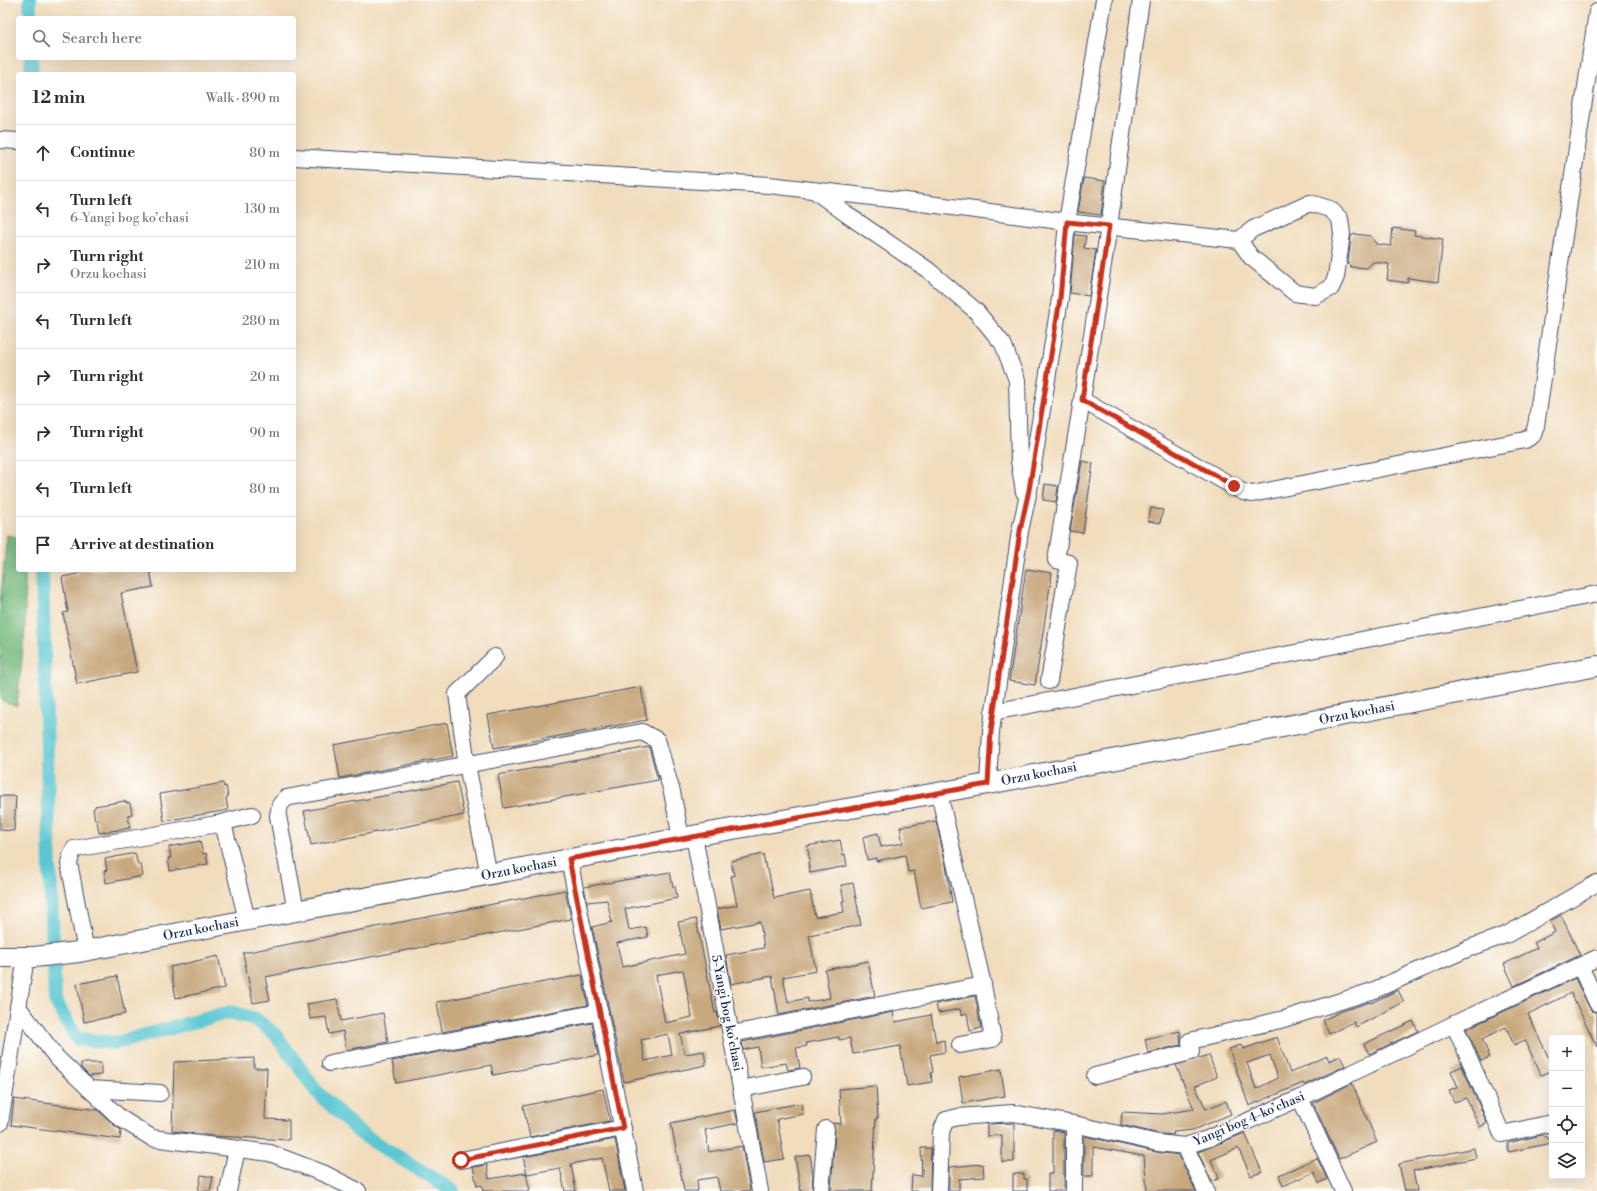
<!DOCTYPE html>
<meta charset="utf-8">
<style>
:root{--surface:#fff;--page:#f7f7f7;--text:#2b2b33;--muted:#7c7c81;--line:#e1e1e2}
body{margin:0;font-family:"Libre Bodoni",serif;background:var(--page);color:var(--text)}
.controls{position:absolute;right:12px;bottom:12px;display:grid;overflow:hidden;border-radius:4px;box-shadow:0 4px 16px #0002}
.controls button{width:36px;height:36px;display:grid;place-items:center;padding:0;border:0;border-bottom:1px solid var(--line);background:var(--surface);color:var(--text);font:20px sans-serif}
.stop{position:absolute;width:12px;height:12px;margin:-9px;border:3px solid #c8321e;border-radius:50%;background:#fff}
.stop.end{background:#c8321e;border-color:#fff;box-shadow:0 1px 4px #0008}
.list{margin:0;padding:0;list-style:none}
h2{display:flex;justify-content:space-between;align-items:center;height:52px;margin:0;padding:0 16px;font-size:17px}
h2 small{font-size:13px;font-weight:400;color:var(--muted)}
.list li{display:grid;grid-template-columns:26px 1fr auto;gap:12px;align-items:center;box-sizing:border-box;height:56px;padding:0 16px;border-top:1px solid var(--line)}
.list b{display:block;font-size:15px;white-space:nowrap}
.list p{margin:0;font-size:13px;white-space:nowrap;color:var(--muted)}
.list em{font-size:13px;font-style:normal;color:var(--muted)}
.icon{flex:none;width:22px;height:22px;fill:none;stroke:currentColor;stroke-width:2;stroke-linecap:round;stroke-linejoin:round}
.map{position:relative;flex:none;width:1597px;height:1191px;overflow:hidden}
.search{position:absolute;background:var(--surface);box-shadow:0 4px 16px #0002;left:16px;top:16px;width:280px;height:44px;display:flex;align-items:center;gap:10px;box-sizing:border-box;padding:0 14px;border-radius:4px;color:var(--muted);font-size:15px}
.panel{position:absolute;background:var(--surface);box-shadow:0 4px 16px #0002;left:16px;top:72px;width:280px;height:500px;border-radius:4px}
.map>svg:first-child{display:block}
.forest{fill:#76ba7e;stroke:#48746e}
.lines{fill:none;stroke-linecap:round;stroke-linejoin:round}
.canal{stroke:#5bc7d3;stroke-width:14}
.building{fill:#c8a87e;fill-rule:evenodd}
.minor-casing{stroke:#3b496c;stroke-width:18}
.major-casing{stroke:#3b496c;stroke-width:22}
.minor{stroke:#fff;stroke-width:16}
.major{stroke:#fff;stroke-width:20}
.route{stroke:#c8321e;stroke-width:5}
.labels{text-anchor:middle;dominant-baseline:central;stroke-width:3;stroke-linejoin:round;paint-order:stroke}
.street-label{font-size:13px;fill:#1b2f5e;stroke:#fdfcf7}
</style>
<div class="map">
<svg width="1597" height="1191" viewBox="0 0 1597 1191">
<rect width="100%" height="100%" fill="#fdfcf7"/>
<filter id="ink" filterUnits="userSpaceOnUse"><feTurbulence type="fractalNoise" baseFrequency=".025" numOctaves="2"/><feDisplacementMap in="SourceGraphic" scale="8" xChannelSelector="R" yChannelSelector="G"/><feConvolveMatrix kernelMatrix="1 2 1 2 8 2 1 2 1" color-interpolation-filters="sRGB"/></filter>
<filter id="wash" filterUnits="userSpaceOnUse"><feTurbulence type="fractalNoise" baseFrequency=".012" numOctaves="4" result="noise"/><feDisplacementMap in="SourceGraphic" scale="16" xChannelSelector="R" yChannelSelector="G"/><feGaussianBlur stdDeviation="0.9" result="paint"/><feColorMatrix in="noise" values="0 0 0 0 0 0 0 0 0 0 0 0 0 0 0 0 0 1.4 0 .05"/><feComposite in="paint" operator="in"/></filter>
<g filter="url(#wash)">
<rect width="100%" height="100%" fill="#f1dcbc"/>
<polygon class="forest" points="7,535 18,537 18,570 25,570 25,628 17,706 1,700 0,604"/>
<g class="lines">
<g class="canal">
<polyline points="30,0 30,18"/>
<polyline points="31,58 32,74"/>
<polyline points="42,570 50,868 55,1000 77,1039 116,1043 230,1012 255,1019 275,1034 318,1093 360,1133 453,1191"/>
</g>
</g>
<g id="blocks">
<g class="building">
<polygon points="1084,178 1105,181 1101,215 1078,212"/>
<polygon points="1393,228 1415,231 1414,235 1443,239 1438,282 1408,278 1408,283 1387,280 1389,264 1373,262 1367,268 1351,267 1348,263 1351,236 1355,234 1371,236 1376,244 1391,246"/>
<polygon points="1075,235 1086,236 1084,248 1096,250 1089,296 1070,293"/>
<polygon points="1082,461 1093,463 1083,533 1070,531"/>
<polygon points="1045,484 1058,486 1056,502 1043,500"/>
<polygon points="1151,508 1163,510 1160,523 1148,521"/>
<polygon points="1026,569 1052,573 1035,685 1009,681"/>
<polygon points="78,570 150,570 153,587 121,593 137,672 77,684 63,613 68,612 62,577 78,574"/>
<polygon points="641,687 647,720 494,748 488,715"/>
<polygon points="447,723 453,756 340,778 334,745"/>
<polygon points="649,747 658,780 504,808 498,775"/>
<polygon points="457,782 464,815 311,845 304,811"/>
<polygon points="223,783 224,787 226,786 228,797 226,798 228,810 164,821 160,794"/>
<polygon points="0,796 16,796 14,831 0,830"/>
<polygon points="125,801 126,803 130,803 132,814 128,815 130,828 99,833 97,820 95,820 93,809 95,808 95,806"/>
<polygon points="936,821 946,865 952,902 921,908 914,871 908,872 905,855 876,861 876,858 867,860 863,837 878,833 881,847 903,843 900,827"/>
<polygon points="840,840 843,855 845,854 847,866 810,873 808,862 810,861 807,846"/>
<polygon points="200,841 203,854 206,853 208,864 170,871 168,858 171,858 169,847"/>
<polygon points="135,853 138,865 141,865 143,876 106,883 104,871 107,870 105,859"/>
<polygon points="763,854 766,869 768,869 774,898 810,891 815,917 844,912 842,901 844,901 841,885 853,883 861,925 809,935 816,971 783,977 788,1002 808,998 808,1002 830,998 825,970 868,961 875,996 779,1015 772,976 731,984 726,955 764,948 760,922 721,929 717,909 737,905 731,876 734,876 731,861"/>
<path d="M670 872 673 887 675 886 677 898 625 909 629 930 646 927 648 937 617 943 622 967 685 954 678 922 696 919 715 1013 717 1012 720 1026 680 1034 685 1054 704 1051 706 1065 624 1082 592 927 612 922 607 900 587 902 584 887ZM683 970 692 1017 665 1023 656 975ZM668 1034 672 1055 645 1061 641 1040Z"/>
<polygon points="565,890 571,919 265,977 270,1000 253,1003 243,953"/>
<polygon points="1561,915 1580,955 1514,986 1504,964 1537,948 1534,943 1555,932 1550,921"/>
<polygon points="218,956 225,988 176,998 170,967"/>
<polygon points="582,975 588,1005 442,1032 437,1002"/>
<polygon points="117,976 125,1014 84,1022 77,984"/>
<polygon points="1575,978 1589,1007 1592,1011 1597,1012 1597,1047 1571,993 1528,1014 1552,1065 1552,1070 1541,1075 1525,1040 1514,1045 1506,1027 1482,1039 1490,1057 1481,1061 1466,1029"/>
<polygon points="1398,990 1404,1002 1356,1027 1354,1022 1329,1034 1323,1020 1342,1011 1370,1002 1371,1003"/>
<polygon points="975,996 981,1028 970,1031 967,1013 961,1015 960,1009 938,1013 936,1004"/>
<polygon points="337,999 341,1021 383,1013 388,1042 346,1050 343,1031 329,1034 326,1017 310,1019 307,1004"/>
<polygon points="893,1012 895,1022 931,1015 936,1042 944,1040 945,1052 930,1055 933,1072 931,1073 932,1082 907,1086 900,1046 853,1054 850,1038 839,1040 839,1037 806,1043 807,1046 796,1048 800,1068 788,1070 786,1063 761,1067 758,1047 743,1050 742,1042"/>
<polygon points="1413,1021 1418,1031 1369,1054 1364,1044"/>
<polygon points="592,1023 598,1055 493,1075 491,1065 396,1083 392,1061"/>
<polygon points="1180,1031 1181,1045 1148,1053 1145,1039"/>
<path d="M1277 1037 1290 1073 1327 1056 1329 1061 1340 1056 1345 1066 1304 1085 1303 1083 1249 1106 1229 1049 1241 1045 1243 1049ZM1270 1055 1278 1078 1256 1089 1247 1063Z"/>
<polygon points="1209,1055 1217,1077 1195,1086 1206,1109 1226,1101 1231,1114 1193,1130 1173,1132 1174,1135 1160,1134 1121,1125 1122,1112 1162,1114 1194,1109 1176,1065"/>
<polygon points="254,1058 254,1068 267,1068 265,1119 289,1120 289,1140 215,1136 172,1131 174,1062"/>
<polygon points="81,1063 101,1063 101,1075 89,1076 81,1068"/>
<polygon points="1462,1066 1487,1123 1480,1127 1466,1098 1454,1102 1449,1090 1458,1087 1451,1071"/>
<polygon points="1001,1069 1005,1096 963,1103 959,1077"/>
<polygon points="1352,1083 1377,1142 1339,1159 1313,1103"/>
<polygon points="876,1086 878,1118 876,1118 872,1191 831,1191 835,1130 833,1123 841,1124 839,1089"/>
<polygon points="603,1089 610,1121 530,1137 523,1106"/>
<polygon points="14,1099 98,1110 114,1125 121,1130 120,1139 11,1125"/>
<polygon points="801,1103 803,1114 777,1119 784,1159 764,1162 755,1112"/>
<polygon points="735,1110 738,1123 705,1130 709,1152 742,1146 750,1191 720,1191 717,1177 697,1180 698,1191 684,1191 671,1123"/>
<polygon points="1014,1123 1014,1162 1002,1162 1002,1135 987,1136 987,1124"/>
<polygon points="1053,1130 1064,1132 1064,1191 1048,1191 1048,1174 1053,1174"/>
<polygon points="1245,1133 1262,1172 1251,1176 1238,1148 1211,1160 1219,1178 1212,1182 1198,1152"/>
<polygon points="1542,1135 1552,1140 1552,1143 1508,1152 1508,1143"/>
<polygon points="1084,1136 1156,1152 1179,1155 1196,1191 1147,1191 1144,1156 1093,1147 1093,1176 1084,1176"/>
<polygon points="615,1139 625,1191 609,1191 602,1158 571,1164 576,1191 565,1191 560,1168 527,1174 523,1157"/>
<polygon points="921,1148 931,1148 930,1191 911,1191 912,1175 922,1176"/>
<polygon points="1474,1148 1476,1158 1413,1171 1417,1191 1405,1191 1399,1164"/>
<polygon points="810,1155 813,1174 812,1191 801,1191 795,1157"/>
<polygon points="1317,1158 1327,1179 1319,1183 1314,1172 1283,1186 1279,1175"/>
<polygon points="983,1164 984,1177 959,1179 959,1191 949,1191 949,1167"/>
<polygon points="487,1165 489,1179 526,1173 530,1191 483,1191 482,1185 477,1186 473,1167"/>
<polygon points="1013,1174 1024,1174 1024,1179 1027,1179 1027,1191 1013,1191"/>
<polygon points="201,1175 213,1177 210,1191 198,1191"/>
</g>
</g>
</g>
<g filter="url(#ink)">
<use href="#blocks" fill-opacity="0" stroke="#3b496c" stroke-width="1"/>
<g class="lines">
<defs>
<g id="minor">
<polyline points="1141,0 1109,226 1082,400 1243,492 1252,494 1525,440 1533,435 1536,426 1597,12"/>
<polyline points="0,140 18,141"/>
<polyline points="294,157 769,185 898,200 1075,223 1239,240 1253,229 1310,203 1330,209 1340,219 1342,234 1336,277 1331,288 1315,296 1295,293 1251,257 1239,240"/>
<polyline points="815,191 852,218 928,270 976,311 1003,344 1017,380 1019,461 1024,492"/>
<polyline points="1049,681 1069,563 1056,560 1082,400"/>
<polyline points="993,712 1597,594"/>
<polyline points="988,784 991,731 1020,531 1029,490 1060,299 1067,222 1104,0"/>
<polyline points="217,824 252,815"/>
<polyline points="694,836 760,1191"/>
<polyline points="569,859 635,1191"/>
<polyline points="489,875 467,765 457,694 495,657"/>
<polyline points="296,911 278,816 280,805 286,798 642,732 657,740 672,792 681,838"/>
<polyline points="86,951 69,863 71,856 74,849 217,824 221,826 225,831 247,920"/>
<polyline points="1580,966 1597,1003"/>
<polyline points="18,1007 57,1058 120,1118 152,1138 270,1153 325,1174 358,1191"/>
<polyline points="1454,1024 1502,1134 1552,1123"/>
<polyline points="731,1034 983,985 939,793"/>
<polyline points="960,1045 993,1039 983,985"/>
<polyline points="330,1063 600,1012"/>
<polyline points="1095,1076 1191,1052 1190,1041 1284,1019 1372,991 1467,949 1508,934 1597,883"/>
<polyline points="89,1089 160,1093"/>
<polyline points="741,1089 802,1077"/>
<polyline points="1300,1098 1343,1191"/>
<polyline points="0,1123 26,957"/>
<polyline points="1074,1124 1074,1191"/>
<polyline points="1185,1146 1206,1191"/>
<polyline points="461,1160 623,1128"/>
<polyline points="228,1191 237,1149"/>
<polyline points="821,1191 826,1129"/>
<polyline points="939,1191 941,1132 946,1120 958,1117 1013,1113 1074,1124 1158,1143 1185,1146 1207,1139 1300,1098 1454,1024 1597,958"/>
</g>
<polyline id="major" points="0,957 34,957 79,952 681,838 988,784 1597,666"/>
</defs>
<use href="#minor" class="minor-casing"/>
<use href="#major" class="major-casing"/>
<use href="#minor" class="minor"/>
<use href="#major" class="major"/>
</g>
</g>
<g class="lines" filter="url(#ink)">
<polyline class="route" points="461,1160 623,1128 569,859 988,784 991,731 1020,531 1029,490 1060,299 1067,222 1109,226 1082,400 1234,486"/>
</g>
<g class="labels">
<g class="street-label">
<text transform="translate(1357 713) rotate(-11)">Orzu kochasi</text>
<text transform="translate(1039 774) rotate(-11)">Orzu kochasi</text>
<text transform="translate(519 869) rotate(-11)">Orzu kochasi</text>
<text transform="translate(201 929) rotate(-11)">Orzu kochasi</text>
<text transform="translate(727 1013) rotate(79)">5-Yangi bog koʼchasi</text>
<text transform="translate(1249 1119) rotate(-23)">Yangi bog 4-koʼchasi</text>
</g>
</g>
</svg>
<div class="controls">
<button>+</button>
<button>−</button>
<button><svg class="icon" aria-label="locate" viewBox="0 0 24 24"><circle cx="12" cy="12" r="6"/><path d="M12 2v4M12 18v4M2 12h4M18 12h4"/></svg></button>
<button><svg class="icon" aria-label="layers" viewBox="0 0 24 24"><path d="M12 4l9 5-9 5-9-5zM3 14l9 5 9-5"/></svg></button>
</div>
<div class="stop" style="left:461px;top:1160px"></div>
<div class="stop end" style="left:1234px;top:486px"></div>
<div class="search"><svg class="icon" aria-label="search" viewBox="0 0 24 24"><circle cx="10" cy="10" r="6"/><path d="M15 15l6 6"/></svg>Search here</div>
<section class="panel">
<h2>12 min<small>Walk · 890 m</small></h2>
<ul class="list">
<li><svg class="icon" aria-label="ahead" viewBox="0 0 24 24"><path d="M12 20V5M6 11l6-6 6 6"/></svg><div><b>Continue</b></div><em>80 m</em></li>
<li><svg class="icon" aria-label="left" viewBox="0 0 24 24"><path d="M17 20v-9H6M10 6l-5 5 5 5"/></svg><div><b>Turn left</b><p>6-Yangi bog koʼchasi</p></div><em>130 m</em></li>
<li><svg class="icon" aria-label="right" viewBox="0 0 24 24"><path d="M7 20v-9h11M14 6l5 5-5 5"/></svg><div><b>Turn right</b><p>Orzu kochasi</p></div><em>210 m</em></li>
<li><svg class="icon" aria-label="left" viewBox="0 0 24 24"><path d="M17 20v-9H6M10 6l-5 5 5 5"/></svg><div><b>Turn left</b></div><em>280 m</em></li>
<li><svg class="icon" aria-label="right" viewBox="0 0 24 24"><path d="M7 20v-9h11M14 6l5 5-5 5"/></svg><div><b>Turn right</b></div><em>20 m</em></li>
<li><svg class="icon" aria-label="right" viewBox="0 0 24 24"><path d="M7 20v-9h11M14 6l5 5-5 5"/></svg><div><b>Turn right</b></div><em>90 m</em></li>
<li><svg class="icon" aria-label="left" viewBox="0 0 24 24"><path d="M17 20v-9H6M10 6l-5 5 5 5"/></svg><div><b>Turn left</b></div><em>80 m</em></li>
<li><svg class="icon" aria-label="arrive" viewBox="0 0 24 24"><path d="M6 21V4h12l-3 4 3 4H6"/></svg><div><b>Arrive at destination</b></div></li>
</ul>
</section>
</div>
